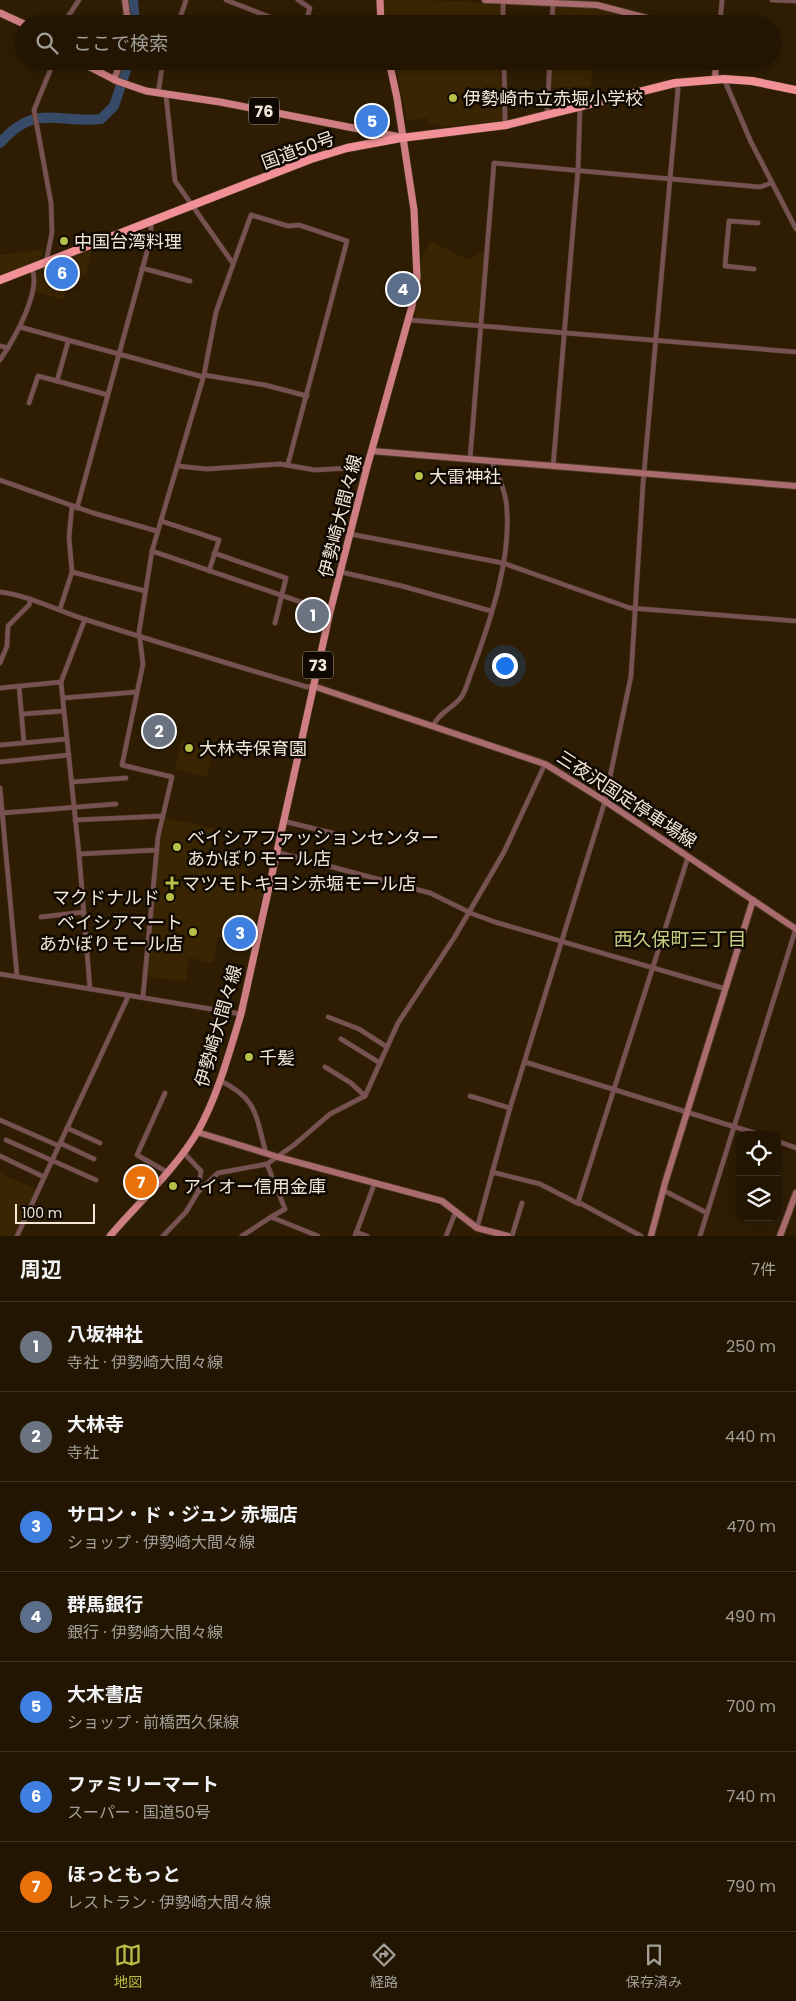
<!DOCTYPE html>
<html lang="ja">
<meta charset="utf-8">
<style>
:root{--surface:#221602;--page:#2e2311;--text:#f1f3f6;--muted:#a29f99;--line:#3f3524;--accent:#b8c147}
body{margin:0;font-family:Poppins,"Noto Sans JP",sans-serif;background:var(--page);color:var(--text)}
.controls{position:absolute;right:15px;bottom:15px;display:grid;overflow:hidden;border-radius:10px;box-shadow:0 2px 8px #0003}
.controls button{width:45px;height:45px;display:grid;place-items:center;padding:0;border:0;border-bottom:1px solid var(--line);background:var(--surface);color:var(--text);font:25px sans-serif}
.scale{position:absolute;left:15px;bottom:12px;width:80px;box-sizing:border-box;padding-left:5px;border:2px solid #f3e7d8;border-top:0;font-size:14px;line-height:18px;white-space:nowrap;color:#f3e7d8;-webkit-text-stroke:4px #100902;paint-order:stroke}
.you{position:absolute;left:504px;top:665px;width:18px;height:18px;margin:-12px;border:4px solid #fff;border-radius:50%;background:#1a73e8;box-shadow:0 0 0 8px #1a73e833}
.badge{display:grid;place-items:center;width:32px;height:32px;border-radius:50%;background:var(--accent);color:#fff;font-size:16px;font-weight:700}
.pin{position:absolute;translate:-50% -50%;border:2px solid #fff;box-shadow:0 1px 5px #0006}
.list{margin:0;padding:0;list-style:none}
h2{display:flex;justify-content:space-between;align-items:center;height:65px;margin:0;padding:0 20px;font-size:21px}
h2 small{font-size:16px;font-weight:400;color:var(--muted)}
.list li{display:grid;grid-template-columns:32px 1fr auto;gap:15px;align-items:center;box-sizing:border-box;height:90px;padding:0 20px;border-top:1px solid var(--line)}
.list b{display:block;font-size:19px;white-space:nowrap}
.list p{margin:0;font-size:16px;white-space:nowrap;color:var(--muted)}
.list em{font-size:16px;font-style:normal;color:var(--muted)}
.icon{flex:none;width:28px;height:28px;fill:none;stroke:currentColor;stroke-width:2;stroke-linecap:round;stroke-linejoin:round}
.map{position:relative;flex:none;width:796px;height:1236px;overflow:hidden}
.search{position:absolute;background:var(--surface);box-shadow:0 2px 8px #0003;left:15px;right:15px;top:15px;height:55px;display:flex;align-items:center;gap:12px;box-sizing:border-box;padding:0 18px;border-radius:28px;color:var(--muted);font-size:19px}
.sheet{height:695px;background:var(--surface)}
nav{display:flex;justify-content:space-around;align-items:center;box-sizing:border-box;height:70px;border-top:1px solid var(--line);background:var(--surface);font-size:14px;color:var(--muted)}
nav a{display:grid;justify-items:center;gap:2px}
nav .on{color:var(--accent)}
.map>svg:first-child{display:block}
.built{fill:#3a2502}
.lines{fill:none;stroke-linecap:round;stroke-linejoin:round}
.river{stroke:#374b69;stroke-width:10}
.street-casing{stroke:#4a3921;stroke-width:5.5}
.secondary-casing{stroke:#4a3921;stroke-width:8}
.primary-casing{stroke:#4a3921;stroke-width:8}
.highway-casing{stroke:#4a3921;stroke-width:9}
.street{stroke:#785152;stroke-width:4.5}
.secondary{stroke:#a96b6e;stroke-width:6}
.primary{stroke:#cf7f83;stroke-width:7}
.highway{stroke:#f19197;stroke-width:8}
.poi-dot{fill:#b8c147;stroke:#100902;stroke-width:2}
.labels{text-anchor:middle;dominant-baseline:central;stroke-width:5;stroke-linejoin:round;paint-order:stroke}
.shield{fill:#100902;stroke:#afa498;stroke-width:1}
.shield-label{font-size:16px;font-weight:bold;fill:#f3e7d8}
.poi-label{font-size:18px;fill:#f3e7d8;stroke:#100902;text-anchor:start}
.street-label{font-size:18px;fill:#f3e7d8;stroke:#100902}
.neighbourhood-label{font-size:19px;fill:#c6ce81;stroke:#100902}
</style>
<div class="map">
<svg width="796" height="1236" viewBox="0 0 796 1236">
<rect width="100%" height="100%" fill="#2e1d03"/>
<g class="built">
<polygon points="384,0 465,1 500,6 501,24 386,24"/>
<polygon points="555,8 597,9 635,19 634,24 554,24"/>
<polygon points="394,61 501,61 502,121 439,127 439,123 429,123 428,118 407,121"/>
<polygon points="552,61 593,61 591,87 550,88"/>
<polygon points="431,241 468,260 485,250 479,321 477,323 417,318 414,313 422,255"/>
<polygon points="44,249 39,261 0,276 0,255"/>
<polygon points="92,249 86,275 83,276 81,281 69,279 63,300 34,291 39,270"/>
<polygon points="182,740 205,746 206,752 212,754 207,777 175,769"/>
<polygon points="166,818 214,828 210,851 214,855 249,864 245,879 265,885 250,945 218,936 213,963 189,958 186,981 146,977 159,851"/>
<polygon points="0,1173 36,1189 14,1236 0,1236"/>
</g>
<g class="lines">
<g class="river">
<polyline points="133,0 135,24"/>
<path d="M0 143C36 102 56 124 101 119L114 106 129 61"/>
</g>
<defs>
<g id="street">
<polyline points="226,0 288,24"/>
<polyline points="298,0 310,8 305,24"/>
<polyline points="772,0 796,1"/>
<polyline points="503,2 503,24"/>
<polyline points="63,24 79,0"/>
<polyline points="178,24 186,0"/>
<polyline points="552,24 553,4"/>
<polyline points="720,24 722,0"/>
<polyline points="313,61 325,65 327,61"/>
<polyline points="504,61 505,120"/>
<polyline points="724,79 751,142 796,229"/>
<polyline points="158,94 163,61"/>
<polyline points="166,95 175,181 232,262"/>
<polyline points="547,112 550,61"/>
<polyline points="46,263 52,232 51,203 34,110 54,61"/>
<polyline points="142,268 190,281"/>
<polyline points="754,269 725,266 729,221 758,223"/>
<polyline points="409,320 796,352"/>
<polyline points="20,327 203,377"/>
<polyline points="68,342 57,381 108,395"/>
<polyline points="0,346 8,348"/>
<path d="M0 360C13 341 42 291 32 269"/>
<polyline points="204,375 265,385 307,396"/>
<polyline points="29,403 38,376 57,381"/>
<polyline points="470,459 494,163 760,187 771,183"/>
<polyline points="177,466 207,469 280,464 315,470 367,467"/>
<polyline points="553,467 578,170 580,107"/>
<polyline points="0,480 93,513 157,531"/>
<polyline points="77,508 151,237 151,222"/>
<polyline points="161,521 219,540 209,571"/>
<polyline points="350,534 503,563 630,608 796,621"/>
<polyline points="152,551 330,612"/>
<polyline points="214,553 286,578 275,623"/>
<polyline points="72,572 145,591"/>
<polyline points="341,572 402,586 491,611"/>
<path d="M0 592C31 596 58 611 87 620 160 643 233 665 307 687L313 686"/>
<polyline points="60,609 72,572 69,537 72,506"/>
<polyline points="85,619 61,682 79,854 90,989"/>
<polyline points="0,663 7,646 8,626 29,605 31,599"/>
<polyline points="19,686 24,743"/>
<polyline points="0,688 61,682"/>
<polyline points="63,698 137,692"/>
<polyline points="22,714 64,711"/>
<path d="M433 726C439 712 454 708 462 696 467 688 469 677 473 668 491 619 513 554 506 501 504 487 498 475 492 462"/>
<polyline points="0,745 67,739"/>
<polyline points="0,762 69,755"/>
<polyline points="72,782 126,778"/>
<polyline points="0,788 17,976"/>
<polyline points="2,813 116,804"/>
<polyline points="75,820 163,816"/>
<polyline points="283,821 336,834"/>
<polyline points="276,852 430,893 473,914 495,922 726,989"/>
<polyline points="79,854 157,850"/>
<polyline points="41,917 84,912"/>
<polyline points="0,974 241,1014"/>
<polyline points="143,996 158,837 172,777 122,765 143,664 139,632 152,551 204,375 216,312 251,215 288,226 299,225 347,241 288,464"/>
<polyline points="328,1017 359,1029 387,1047"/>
<polyline points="341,1039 380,1063"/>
<polyline points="525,1062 761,1135"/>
<polyline points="325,1067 351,1083 365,1096"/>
<path d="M219 1080C258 1099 255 1114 266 1153"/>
<polyline points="165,1093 137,1155 167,1172"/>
<polyline points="470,1096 510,1108"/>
<polyline points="0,1120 59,1146"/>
<polyline points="67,1128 100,1143"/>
<polyline points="6,1140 96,1180"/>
<polyline points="777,1141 796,1148"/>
<polyline points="60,1143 94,1159"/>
<polyline points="183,1152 201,1171 198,1191"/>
<polyline points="0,1156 44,1177"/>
<polyline points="267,1164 285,1209 271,1217"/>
<polyline points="492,1172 540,1184 579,1204"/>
<polyline points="663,1190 707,1213"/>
<polyline points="477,1228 510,1108 605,801 631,676 643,484 678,89 675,83"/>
<polyline points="356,1232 367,1236"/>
<polyline points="17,1236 127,999 127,995"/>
<polyline points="163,1236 186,1212 198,1192 218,1173 267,1164 294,1145 330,1114 365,1096 398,1023 454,938 504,852 545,764"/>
<polyline points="242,1236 271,1217 318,1236"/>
<polyline points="355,1236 375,1182"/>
<polyline points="446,1236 456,1211"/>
<polyline points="512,1236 522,1203"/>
<polyline points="641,1236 578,1202 688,857"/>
<polyline points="700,1236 796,928"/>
</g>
<g id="secondary">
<polyline points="125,0 128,24"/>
<polyline points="485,0 597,5 670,24"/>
<polyline points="715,79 716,61"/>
<polyline points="114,80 121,61"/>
<polyline points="372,451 796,486"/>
<polyline points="313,686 545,764 605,801 796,929"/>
<polyline points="197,1132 278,1157 442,1201 477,1228 508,1236"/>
<polyline points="651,1236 665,1183 753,900"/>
<polyline points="780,1236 796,1193"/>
</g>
<g id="primary">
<polyline points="380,0 381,24"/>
<polyline points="0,13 24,24"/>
<polyline points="78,61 117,81 146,91 220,102 400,137"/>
<path d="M110 1236C139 1202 175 1170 198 1131 218 1095 229 1053 241 1014L330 612 367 467 412 306 417 278 414 210 397 98 389 61"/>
</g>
<polyline id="highway" points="0,280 311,159 347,148 401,138 506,125 675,83 724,79 752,81 796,90"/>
</defs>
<use href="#street" class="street-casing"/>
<use href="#secondary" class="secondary-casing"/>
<use href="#primary" class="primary-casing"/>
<use href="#highway" class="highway-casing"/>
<use href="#street" class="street"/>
<use href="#secondary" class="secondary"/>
<use href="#primary" class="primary"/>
<use href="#highway" class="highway"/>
</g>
<g class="poi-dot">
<circle cx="453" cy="98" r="5"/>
<circle cx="64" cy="241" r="5"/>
<circle cx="419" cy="476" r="5"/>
<circle cx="189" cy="748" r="5"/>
<circle cx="177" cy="847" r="5"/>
<path d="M169.5 875.5h5v5h5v5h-5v5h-5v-5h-5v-5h5z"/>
<circle cx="170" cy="897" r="5"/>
<circle cx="193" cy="932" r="5"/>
<circle cx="249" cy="1057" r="5"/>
<circle cx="173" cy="1186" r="5"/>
</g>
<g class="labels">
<g class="shield">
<rect x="249" y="97.5" width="30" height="27" rx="4"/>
<rect x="303" y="651.5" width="30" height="27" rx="4"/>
</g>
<g class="shield-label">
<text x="264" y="111">76</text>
<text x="318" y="665">73</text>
</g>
<g class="poi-label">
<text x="463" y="98">伊勢崎市立赤堀小学校</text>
<text x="74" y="241">中国台湾料理</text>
<text x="429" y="476">大雷神社</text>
<text x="199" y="748">大林寺保育園</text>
<text x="187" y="837">ベイシアファッションセンター<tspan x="187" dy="21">あかぼりモール店</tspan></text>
<text x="182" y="883">マツモトキヨシ赤堀モール店</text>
<text x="160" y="897" text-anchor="end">マクドナルド</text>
<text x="183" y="922" text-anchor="end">ベイシアマート<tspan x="183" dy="21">あかぼりモール店</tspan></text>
<text x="259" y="1057">千髪</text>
<text x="183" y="1186">アイオー信用金庫</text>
</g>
<g class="street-label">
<text transform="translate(298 150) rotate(-20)">国道50号</text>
<text transform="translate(340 516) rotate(-76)">伊勢崎大間々線</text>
<text transform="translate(627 799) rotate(33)">三夜沢国定停車場線</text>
<text transform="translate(218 1026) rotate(-74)">伊勢崎大間々線</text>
</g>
<g class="neighbourhood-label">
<text x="680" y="939">西久保町三丁目</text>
</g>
</g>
</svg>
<div class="controls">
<button><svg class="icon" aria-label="locate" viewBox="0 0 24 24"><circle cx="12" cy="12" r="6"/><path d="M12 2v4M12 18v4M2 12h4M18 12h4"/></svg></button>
<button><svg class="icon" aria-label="layers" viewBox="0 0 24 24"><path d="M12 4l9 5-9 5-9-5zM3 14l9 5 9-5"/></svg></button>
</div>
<div class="scale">100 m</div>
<div class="you"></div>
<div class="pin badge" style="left:313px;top:615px;background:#6b7280">1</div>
<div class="pin badge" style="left:159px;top:731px;background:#6b7280">2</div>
<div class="pin badge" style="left:240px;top:933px;background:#3f7fe0">3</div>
<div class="pin badge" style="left:403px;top:289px;background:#5c6f8a">4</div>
<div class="pin badge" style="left:372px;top:121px;background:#3f7fe0">5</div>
<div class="pin badge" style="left:62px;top:273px;background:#3f7fe0">6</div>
<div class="pin badge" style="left:141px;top:1182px;background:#e8710a">7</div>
<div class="search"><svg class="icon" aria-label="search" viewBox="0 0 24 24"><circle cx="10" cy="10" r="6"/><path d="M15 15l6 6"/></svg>ここで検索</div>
</div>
<section class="sheet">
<h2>周辺<small>7件</small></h2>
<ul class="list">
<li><span class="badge" style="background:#6b7280">1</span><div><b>八坂神社</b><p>寺社 · 伊勢崎大間々線</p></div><em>250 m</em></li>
<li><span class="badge" style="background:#6b7280">2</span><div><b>大林寺</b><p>寺社</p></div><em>440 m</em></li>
<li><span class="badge" style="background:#3f7fe0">3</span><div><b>サロン・ド・ジュン 赤堀店</b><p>ショップ · 伊勢崎大間々線</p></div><em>470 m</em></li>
<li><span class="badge" style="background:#5c6f8a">4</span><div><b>群馬銀行</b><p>銀行 · 伊勢崎大間々線</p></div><em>490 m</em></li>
<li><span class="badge" style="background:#3f7fe0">5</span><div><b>大木書店</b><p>ショップ · 前橋西久保線</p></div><em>700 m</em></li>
<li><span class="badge" style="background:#3f7fe0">6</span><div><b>ファミリーマート</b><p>スーパー · 国道50号</p></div><em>740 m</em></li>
<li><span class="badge" style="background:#e8710a">7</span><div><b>ほっともっと</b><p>レストラン · 伊勢崎大間々線</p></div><em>790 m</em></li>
</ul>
</section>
<nav>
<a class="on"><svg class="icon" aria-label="map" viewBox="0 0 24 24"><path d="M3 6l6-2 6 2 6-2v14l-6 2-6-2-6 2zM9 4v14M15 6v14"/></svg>地図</a>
<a><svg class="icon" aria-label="directions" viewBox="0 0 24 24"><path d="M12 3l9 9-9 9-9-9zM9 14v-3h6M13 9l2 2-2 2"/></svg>経路</a>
<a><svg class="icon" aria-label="saved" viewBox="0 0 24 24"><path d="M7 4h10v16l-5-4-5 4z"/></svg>保存済み</a>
</nav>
